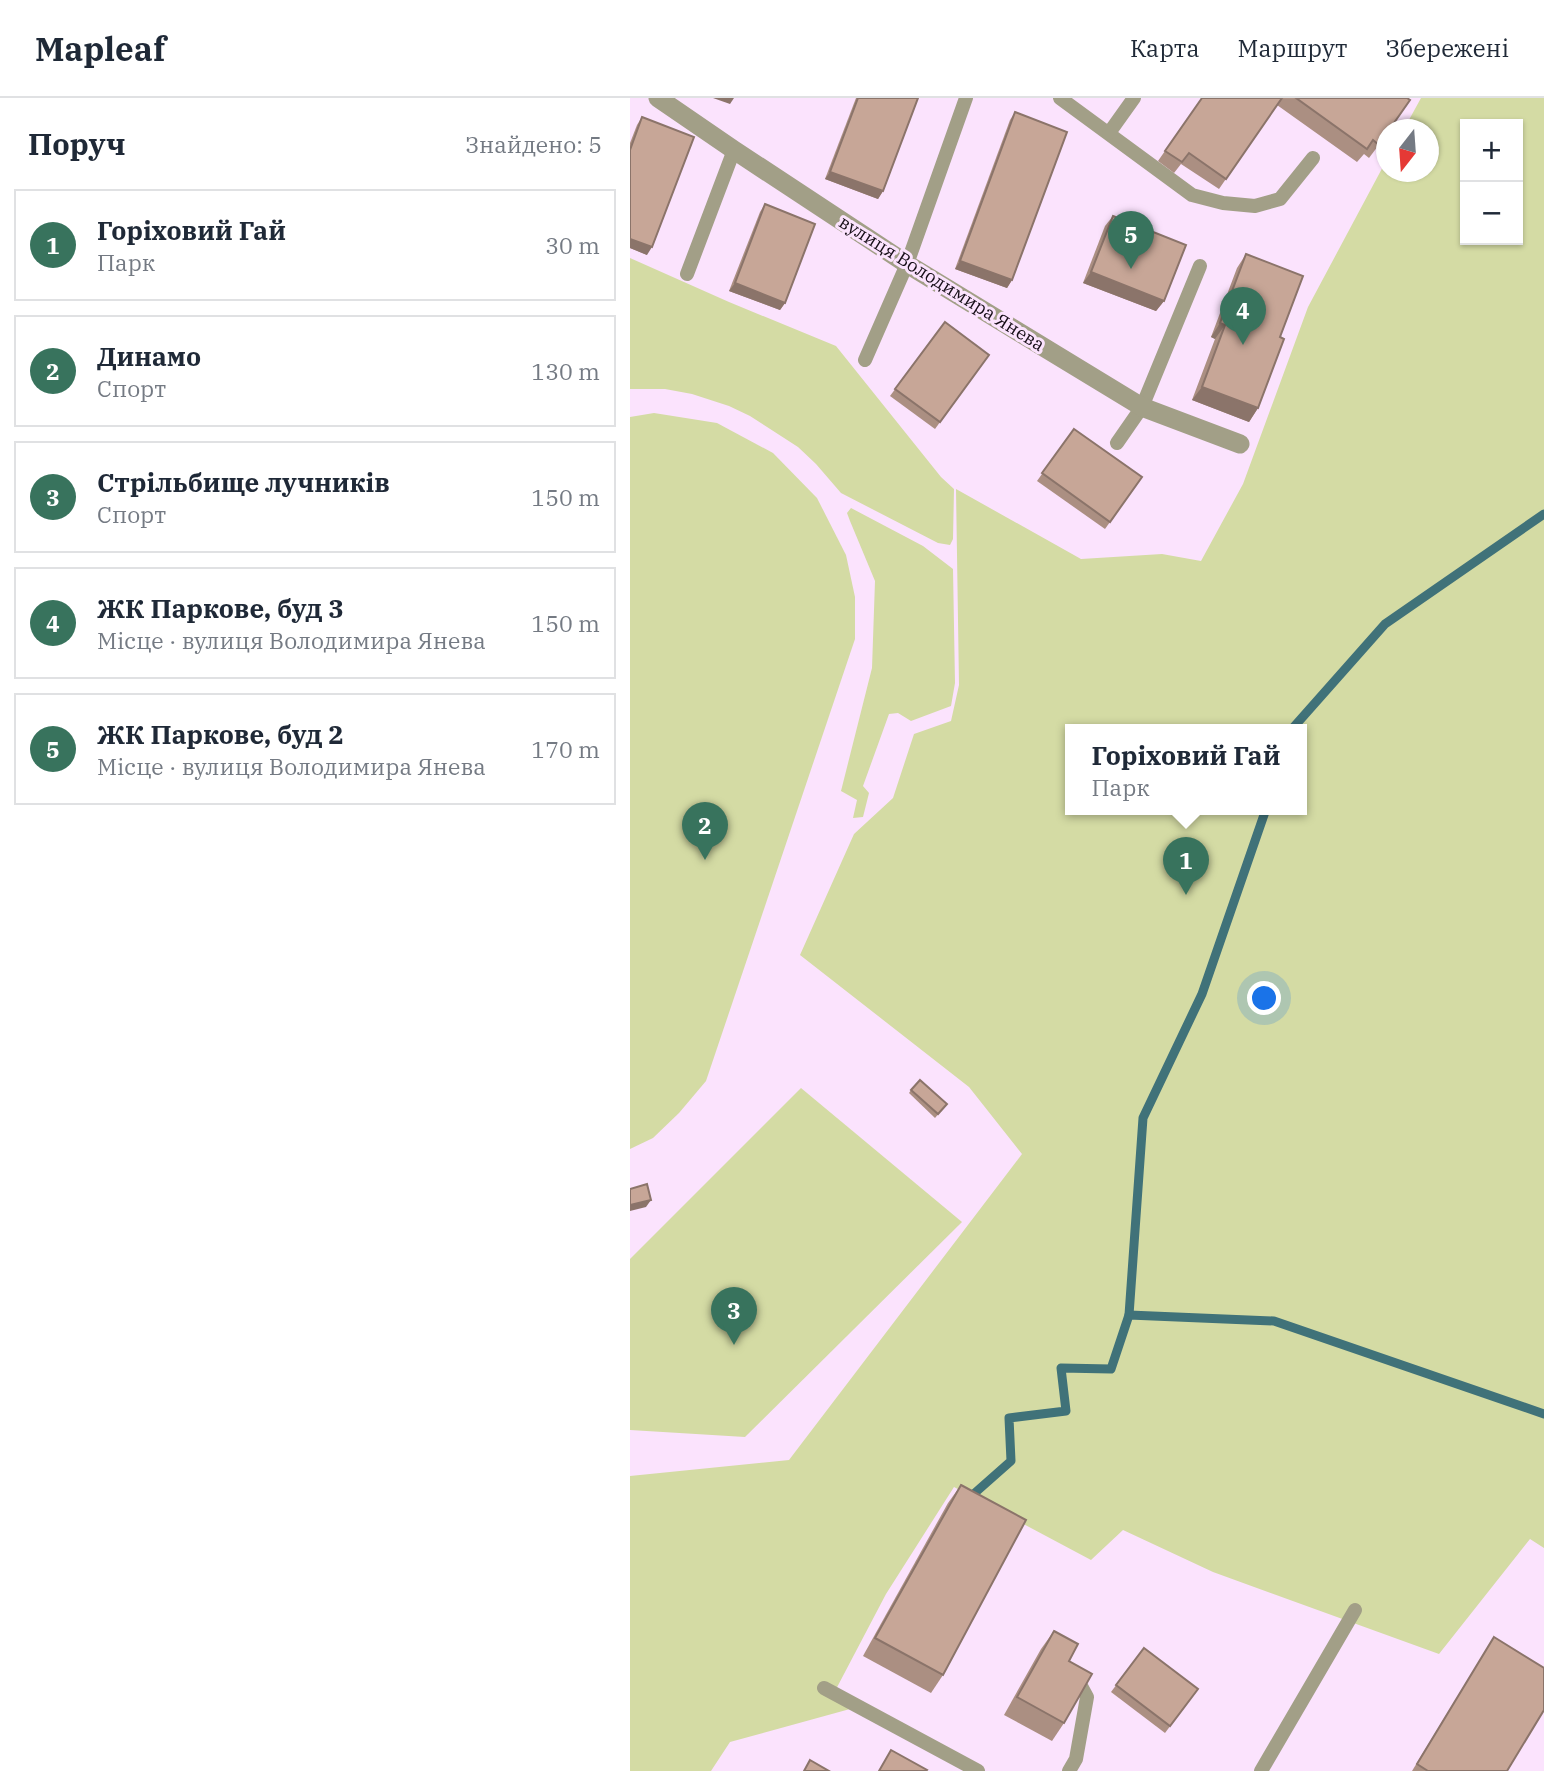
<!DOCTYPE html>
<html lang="uk">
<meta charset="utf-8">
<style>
:root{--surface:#fff;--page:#f6f6f7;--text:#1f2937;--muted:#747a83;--line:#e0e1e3;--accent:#38735d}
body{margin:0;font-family:"IBM Plex Serif",serif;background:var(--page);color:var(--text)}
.controls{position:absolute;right:21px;top:21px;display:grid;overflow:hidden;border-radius:0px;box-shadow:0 2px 5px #0004}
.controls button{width:63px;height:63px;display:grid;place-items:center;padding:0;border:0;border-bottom:2px solid var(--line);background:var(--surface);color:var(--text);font:35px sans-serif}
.compass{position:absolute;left:746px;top:21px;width:63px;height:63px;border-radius:50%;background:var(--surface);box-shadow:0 2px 5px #0004;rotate:197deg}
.you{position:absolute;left:635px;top:901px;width:24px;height:24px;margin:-18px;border:5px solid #fff;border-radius:50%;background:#1a73e8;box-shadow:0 0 0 10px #1a73e833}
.badge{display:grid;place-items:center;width:46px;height:46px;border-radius:50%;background:var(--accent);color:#fff;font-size:23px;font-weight:700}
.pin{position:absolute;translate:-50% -58px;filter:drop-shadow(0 2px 4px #0008)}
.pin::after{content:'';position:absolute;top:37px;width:24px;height:21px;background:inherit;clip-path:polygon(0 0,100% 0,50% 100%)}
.popup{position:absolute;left:435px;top:626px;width:242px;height:91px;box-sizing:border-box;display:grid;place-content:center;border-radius:0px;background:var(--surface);filter:drop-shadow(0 2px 5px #0005);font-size:23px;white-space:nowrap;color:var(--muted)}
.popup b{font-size:26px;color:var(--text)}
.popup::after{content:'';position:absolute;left:50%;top:100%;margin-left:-14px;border:14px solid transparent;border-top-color:var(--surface)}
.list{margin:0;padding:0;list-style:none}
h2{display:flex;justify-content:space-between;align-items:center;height:91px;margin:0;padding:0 28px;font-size:30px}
h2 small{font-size:23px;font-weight:400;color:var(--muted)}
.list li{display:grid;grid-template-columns:46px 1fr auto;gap:21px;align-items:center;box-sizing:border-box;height:112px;margin:0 14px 14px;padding:0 14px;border:2px solid var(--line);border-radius:0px}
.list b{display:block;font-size:26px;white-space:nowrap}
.list p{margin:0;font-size:23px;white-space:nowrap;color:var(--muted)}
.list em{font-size:23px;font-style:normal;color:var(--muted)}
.map{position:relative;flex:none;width:914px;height:1673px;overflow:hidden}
header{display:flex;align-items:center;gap:42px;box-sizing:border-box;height:98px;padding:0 35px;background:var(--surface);border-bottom:2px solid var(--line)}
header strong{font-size:33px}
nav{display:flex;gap:38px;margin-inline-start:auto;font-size:24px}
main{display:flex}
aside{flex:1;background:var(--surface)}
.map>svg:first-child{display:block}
.green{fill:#d4dba4;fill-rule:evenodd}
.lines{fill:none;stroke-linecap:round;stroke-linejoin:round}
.stream{stroke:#407279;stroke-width:9}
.service{stroke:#a29f87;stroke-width:14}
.minor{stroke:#a29f87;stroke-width:19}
.wall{fill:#ab8f82}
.shaded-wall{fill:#8b746a}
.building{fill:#c7a697;stroke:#8b746a;stroke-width:2}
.labels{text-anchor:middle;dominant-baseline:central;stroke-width:6;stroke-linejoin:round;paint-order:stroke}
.street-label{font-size:18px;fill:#150d16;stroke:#fbe3fd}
</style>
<header>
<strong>Mapleaf</strong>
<nav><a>Карта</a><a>Маршрут</a><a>Збережені</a></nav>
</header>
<main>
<aside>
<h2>Поруч<small>Знайдено: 5</small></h2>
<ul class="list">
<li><span class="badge">1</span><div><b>Горіховий Гай</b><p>Парк</p></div><em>30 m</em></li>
<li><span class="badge">2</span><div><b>Динамо</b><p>Спорт</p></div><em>130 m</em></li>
<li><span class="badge">3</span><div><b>Стрільбище лучників</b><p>Спорт</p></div><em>150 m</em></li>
<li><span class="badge">4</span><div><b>ЖК Паркове, буд 3</b><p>Місце · вулиця Володимира Янева</p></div><em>150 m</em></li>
<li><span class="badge">5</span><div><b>ЖК Паркове, буд 2</b><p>Місце · вулиця Володимира Янева</p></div><em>170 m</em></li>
</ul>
</aside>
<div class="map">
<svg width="914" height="1673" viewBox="0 0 914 1673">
<rect width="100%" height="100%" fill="#fbe3fd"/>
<g class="green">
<path d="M791 0H914V1450L900 1441 809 1556 583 1474 493 1432 461 1462 324 1389 256 1496 204 1595 220 1611 100 1644 81 1673H0V1378L159 1362 392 1056 339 989 170 857 224 736 263 700 284 636 321 623 329 587 326 391 451 461 532 456 571 463 613 386 678 209 756 63 757 74H799V32L774 31ZM835 26H888V142H835ZM440 631H672V711H440Z"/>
<polygon points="0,160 99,204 206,248 311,379 324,391 323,441 320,447 308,445 211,395 186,366 168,349 120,318 99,308 62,296 35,291 0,291"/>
<polygon points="24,315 87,325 143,355 187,400 216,457 225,499 225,541 76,983 49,1015 23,1040 0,1051 0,319"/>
<polygon points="221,410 293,448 323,471 325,585 321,608 281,623 268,615 259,616 233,688 239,695 233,719 223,720 227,702 211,693 242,570 245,483 220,423 217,415"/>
<polygon points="171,990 332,1124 115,1339 0,1332 0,1161"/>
</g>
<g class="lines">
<g class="stream">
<polyline points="662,631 755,526 914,416"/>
<polyline points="499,1217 513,1020 572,896 636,711"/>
<polyline points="338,1401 381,1363 379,1320 436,1313 431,1270 481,1271 499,1217 644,1223 914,1316"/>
</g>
<g class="service">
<polyline points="430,0 562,97 593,105 625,108 650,101 683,60"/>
<polyline points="479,35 504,0"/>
<polyline points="57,176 104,52"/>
<polyline points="235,262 277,166 336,0"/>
<polyline points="487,345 512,309 570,168"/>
<polyline points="194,1590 348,1673"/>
<polyline points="439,1673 446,1661 457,1599 444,1575"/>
<polyline points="631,1673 725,1512"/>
</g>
<polyline class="minor" points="28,0 104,52 277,166 512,309 610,346"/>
</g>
<g class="wall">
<polygon points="226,0 288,0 253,93 248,101 195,81"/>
<polygon points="572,0 777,0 757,36 739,60 734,56 727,64 647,7 589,91 551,66 544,75 528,63"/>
<polygon points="385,14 382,182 377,190 325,171 380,22"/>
<polygon points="12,19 17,157 0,150 0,45 7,27"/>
<polygon points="135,106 155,205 150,212 99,193 130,114"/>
<polygon points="483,118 534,203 526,213 453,185 475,128"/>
<polygon points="616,156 650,239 628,310 619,324 562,302 585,241 581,239 607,170"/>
<polygon points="315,224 359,257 305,331 260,298"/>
<polygon points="444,331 512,379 475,431 407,383"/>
<polygon points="281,992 317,1006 305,1020 279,995"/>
<polygon points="331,1387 313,1577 301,1595 233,1558 318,1405"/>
<polygon points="424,1533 439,1563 434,1625 422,1643 374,1617 411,1551"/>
<polygon points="864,1539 877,1673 782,1673 859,1547"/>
<polygon points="514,1550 568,1591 535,1635 481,1594"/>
</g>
<g class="shaded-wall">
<polygon points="83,0 104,0 100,6"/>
<polygon points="200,74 253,93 248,101 195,81"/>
<polygon points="0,141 22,149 17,157 0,150"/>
<polygon points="330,163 382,182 377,190 325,171"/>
<polygon points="461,174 534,203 526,213 453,185"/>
<polygon points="105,185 155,205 150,212 99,193"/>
<polygon points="590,225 595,227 585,241 581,239"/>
<polygon points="572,289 628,310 619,324 562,302"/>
<polygon points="21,1102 16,1109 0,1113 0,1107"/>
</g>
<g class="building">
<polygon points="228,0 288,0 253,93 200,74"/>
<polygon points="572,0 652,0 596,81 559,55 552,64 535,53"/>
<polygon points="666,0 777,0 780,2 759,32 757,32 757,35 749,47 743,42 737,51"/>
<polygon points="385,14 437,34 382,182 330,163"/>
<polygon points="12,19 64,39 22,149 0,141 0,52"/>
<polygon points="135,106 185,126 155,205 105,185"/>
<polygon points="483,118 556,147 534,203 461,174"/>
<polygon points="616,156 673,178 650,239 654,241 628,310 572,289 595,227 590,225"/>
<polygon points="315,224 359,257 310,324 265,291"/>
<polygon points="444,331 512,379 480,424 412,375"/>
<polygon points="290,982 317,1006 308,1016 281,992"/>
<polygon points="17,1086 21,1102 0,1107 0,1091"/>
<polygon points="331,1387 396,1422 313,1577 245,1540"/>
<polygon points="424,1533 448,1546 439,1563 462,1576 434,1625 387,1599"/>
<polygon points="864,1539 914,1570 914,1612 877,1673 798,1673 787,1666"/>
<polygon points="514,1550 568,1591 540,1628 486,1587"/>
<polygon points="261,1652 297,1672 296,1673 249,1673"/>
<polygon points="180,1662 199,1673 174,1673"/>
</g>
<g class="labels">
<g class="street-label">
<text transform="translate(312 185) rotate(32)">вулиця Володимира Янева</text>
</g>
</g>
</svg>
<div class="controls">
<button>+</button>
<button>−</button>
</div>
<svg class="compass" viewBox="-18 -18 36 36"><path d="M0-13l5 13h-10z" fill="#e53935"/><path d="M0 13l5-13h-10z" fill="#747a83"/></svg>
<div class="you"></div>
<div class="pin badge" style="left:556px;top:797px">1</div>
<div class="popup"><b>Горіховий Гай</b>Парк</div>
<div class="pin badge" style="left:75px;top:762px">2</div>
<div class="pin badge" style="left:104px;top:1247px">3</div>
<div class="pin badge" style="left:613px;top:247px">4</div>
<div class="pin badge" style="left:501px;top:171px">5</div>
</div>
</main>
